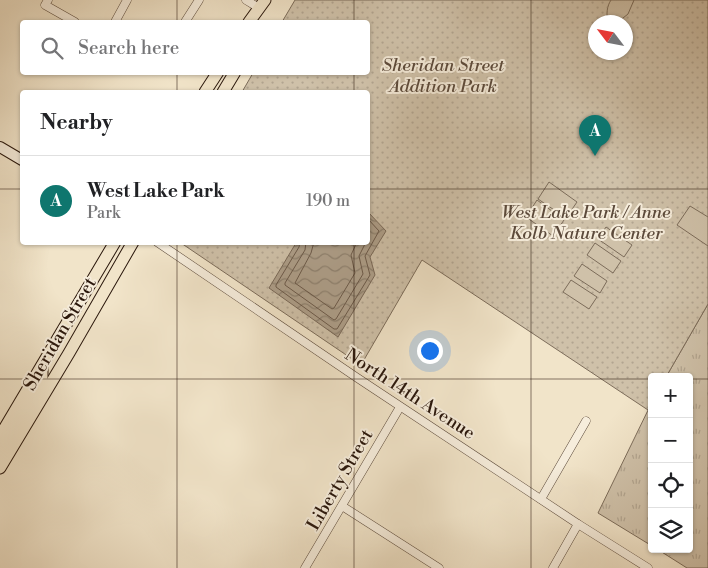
<!DOCTYPE html>
<meta charset="utf-8">
<style>
:root{--surface:#fff;--page:#f2f2f2;--text:#202124;--muted:#757577;--line:#e0e0e0;--accent:#0f766e}
body{margin:0;font-family:"Libre Bodoni",serif;background:var(--page);color:var(--text)}
.controls{position:absolute;right:15px;bottom:15px;display:grid;overflow:hidden;border-radius:5px;box-shadow:0 1px 4px #0004}
.controls button{width:45px;height:45px;display:grid;place-items:center;padding:0;border:0;border-bottom:1px solid var(--line);background:var(--surface);color:var(--text);font:25px sans-serif}
.compass{position:absolute;left:588px;top:15px;width:45px;height:45px;border-radius:50%;background:var(--surface);box-shadow:0 1px 4px #0004;rotate:302deg}
.you{position:absolute;left:429px;top:350px;width:18px;height:18px;margin:-12px;border:4px solid #fff;border-radius:50%;background:#1a73e8;box-shadow:0 0 0 8px #1a73e833}
.badge{display:grid;place-items:center;width:32px;height:32px;border-radius:50%;background:var(--accent);color:#fff;font-size:16px;font-weight:700}
.pin{position:absolute;translate:-50% -41px;filter:drop-shadow(0 1px 2px #0008)}
.pin::after{content:'';position:absolute;top:26px;width:18px;height:15px;background:inherit;clip-path:polygon(0 0,100% 0,50% 100%)}
.list{margin:0;padding:0;list-style:none}
h2{display:flex;justify-content:space-between;align-items:center;height:65px;margin:0;padding:0 20px;font-size:21px}
h2 small{font-size:16px;font-weight:400;color:var(--muted)}
.list li{display:grid;grid-template-columns:32px 1fr auto;gap:15px;align-items:center;box-sizing:border-box;height:90px;padding:0 20px;border-top:1px solid var(--line)}
.list b{display:block;font-size:19px;white-space:nowrap}
.list p{margin:0;font-size:16px;white-space:nowrap;color:var(--muted)}
.list em{font-size:16px;font-style:normal;color:var(--muted)}
.icon{flex:none;width:28px;height:28px;fill:none;stroke:currentColor;stroke-width:2;stroke-linecap:round;stroke-linejoin:round}
.map{position:relative;flex:none;width:708px;height:568px;overflow:hidden}
.search{position:absolute;background:var(--surface);box-shadow:0 1px 4px #0004;left:20px;top:20px;width:350px;height:55px;display:flex;align-items:center;gap:12px;box-sizing:border-box;padding:0 18px;border-radius:5px;color:var(--muted);font-size:19px}
.panel{position:absolute;background:var(--surface);box-shadow:0 1px 4px #0004;left:20px;top:90px;width:350px;height:155px;border-radius:5px}
.map>svg:first-child{display:block}
.grass{fill:url(#grass-tufts);stroke:#7c6c5a}
.park{fill:url(#park-dots);stroke:#7c6c5a;fill-rule:evenodd}
.pitch{fill:#cfc1a9;stroke:#7c6c5a}
.water{fill:url(#water-waves);stroke:#796857}
.lines{fill:none;stroke-linecap:round;stroke-linejoin:round}
.shore{stroke:#6c5a4a;stroke-width:1}
.street-casing{stroke:#5c4a3b;stroke-width:9}
.secondary-casing{stroke:#2a170c;stroke-width:12}
.primary-casing{stroke:#2a170c;stroke-width:13}
.street{stroke:#f6eddc;stroke-width:8}
.secondary{stroke:#f6eddc;stroke-width:10}
.primary{stroke:#f1e4c9;stroke-width:11}
.grid{fill:none;stroke:#2a170c;stroke-width:1;stroke-opacity:0.55}
.labels{text-anchor:middle;dominant-baseline:central;stroke-width:4;stroke-linejoin:round;paint-order:stroke}
.park-label{font-size:18px;font-style:italic;fill:#5c4a3b;stroke:#f6eddc}
.street-label{font-size:18px;fill:#2a170c;stroke:#f6eddc}
</style>
<div class="map">
<svg width="708" height="568" viewBox="0 0 708 568">
<defs>
<pattern id="grass-tufts" width="24" height="20" patternUnits="userSpaceOnUse" patternTransform="scale(1.25)"><rect width="24" height="20" fill="#cfc1a9"/><path d="M3 7l-1-3M5 7V3M7 7l1-3M15 17l-1-3M17 17v-4M19 17l1-3" fill="none" stroke="#b2a590"/></pattern>
<pattern id="park-dots" width="8" height="8" patternUnits="userSpaceOnUse" patternTransform="scale(1.25)"><rect width="8" height="8" fill="#cfc1a9"/><path d="M2 2h.1M6 6h.1" fill="none" stroke="#b2a590" stroke-width="1.8" stroke-linecap="round"/></pattern>
<pattern id="water-waves" width="16" height="10" patternUnits="userSpaceOnUse" patternTransform="scale(1.25)"><rect width="16" height="10" fill="#ad9e89"/><path d="M0 5q4-4 8 0t8 0" fill="none" stroke="#8d806e"/></pattern>
</defs>
<rect width="100%" height="100%" fill="#f1e4c9"/>
<filter id="stains"><feTurbulence type="fractalNoise" baseFrequency=".004" numOctaves="4"/><feColorMatrix values="0 0 0 0 .2 0 0 0 0 .09 0 0 0 0 .02 0 0 0 .5 -.17"/></filter>
<radialGradient id="worn" r=".72"><stop offset=".6" stop-color="#630" stop-opacity="0"/><stop offset="1" stop-color="#630" stop-opacity=".3"/></radialGradient>
<g class="grass">
<polygon points="708,304 708,568 687,568 657,549 689,549 689,377 666,377"/>
<polygon points="652,402 652,546 598,513"/>
</g>
<path class="park" d="M295 0H708V304L666 377H652V402L648 410 422 260 361 365 181 243 368 242V92H242L253 73 368 72V22H282ZM596 22H626V52H596Z"/>
<g class="pitch">
<path d="M611 0H634L628 14 618 22H608C606 14 607 6 611 0Z"/>
<polygon points="549,182 577,202 566,218 538,199"/>
<polygon points="537,200 564,220 553,236 526,217"/>
<polygon points="690,206 708,217 708,246 677,225"/>
<polygon points="606,227 632,245 624,257 598,239"/>
<polygon points="595,243 621,261 613,273 587,255"/>
<polygon points="582,264 607,281 600,293 574,276"/>
<polygon points="571,280 597,297 589,309 563,292"/>
</g>
<polygon class="water" points="368,212 386,231 370,257 375,275 338,337 269,288 296,243 368,242"/>
<g class="lines">
<g class="shore">
<polyline points="300,242 299,247 276,285 276,287 334,329 337,329 370,275 365,256 379,231 368,219"/>
<polyline points="306,242 305,250 285,283 285,285 334,320 336,319 363,274 359,256 366,242"/>
<polyline points="314,242 311,253 295,283 332,309 334,308 355,273 351,255 357,242"/>
</g>
<defs>
<g id="street">
<polyline points="48,0 45,5 75,22"/>
<polyline points="246,0 259,8"/>
<polyline points="115,22 127,0"/>
<polyline points="185,22 199,0"/>
<polyline points="157,242 356,377 578,524 648,568"/>
<polyline points="541,499 586,421"/>
<polyline points="342,506 439,568"/>
<polyline points="305,568 400,407"/>
<polyline points="553,568 578,524"/>
</g>
<polyline id="secondary" points="0,147 22,160"/>
<g id="primary">
<polyline points="249,22 265,0"/>
<polyline points="205,92 218,72"/>
<polyline points="223,92 235,72"/>
<polyline points="0,436 115,242"/>
<polyline points="0,452 42,382 42,366"/>
<polyline points="0,468 69,353 133,242"/>
</g>
</defs>
<use href="#street" class="street-casing"/>
<use href="#secondary" class="secondary-casing"/>
<use href="#primary" class="primary-casing"/>
<use href="#street" class="street"/>
<use href="#secondary" class="secondary"/>
<use href="#primary" class="primary"/>
</g>
<path class="grid" d="M177 0V22M354 0V22M531 0V568M177 72V92M354 72V92M0 189H22M368 189H708M177 242V568M354 242V568M0 379H652M689 379H708"/>
<g class="labels">
<g class="park-label">
<text x="443" y="65">Sheridan Street<tspan x="443" dy="21">Addition Park</tspan></text>
<text x="586" y="212">West Lake Park / Anne<tspan x="586" dy="21">Kolb Nature Center</tspan></text>
</g>
<g class="street-label">
<text transform="translate(60 334) rotate(-60)">Sheridan Street</text>
<text transform="translate(410 394) rotate(33)">North 14th Avenue</text>
<text transform="translate(340 480) rotate(-60)">Liberty Street</text>
</g>
</g>
<rect width="100%" height="100%" filter="url(#stains)"/>
<rect width="100%" height="100%" fill="url(#worn)"/>
</svg>
<div class="controls">
<button>+</button>
<button>−</button>
<button><svg class="icon" aria-label="locate" viewBox="0 0 24 24"><circle cx="12" cy="12" r="6"/><path d="M12 2v4M12 18v4M2 12h4M18 12h4"/></svg></button>
<button><svg class="icon" aria-label="layers" viewBox="0 0 24 24"><path d="M12 4l9 5-9 5-9-5zM3 14l9 5 9-5"/></svg></button>
</div>
<svg class="compass" viewBox="-18 -18 36 36"><path d="M0-13l5 13h-10z" fill="#e53935"/><path d="M0 13l5-13h-10z" fill="#757577"/></svg>
<div class="you"></div>
<div class="pin badge" style="left:595px;top:156px">A</div>
<div class="search"><svg class="icon" aria-label="search" viewBox="0 0 24 24"><circle cx="10" cy="10" r="6"/><path d="M15 15l6 6"/></svg>Search here</div>
<section class="panel">
<h2>Nearby<small></small></h2>
<ul class="list">
<li><span class="badge">A</span><div><b>West Lake Park</b><p>Park</p></div><em>190 m</em></li>
</ul>
</section>
</div>
